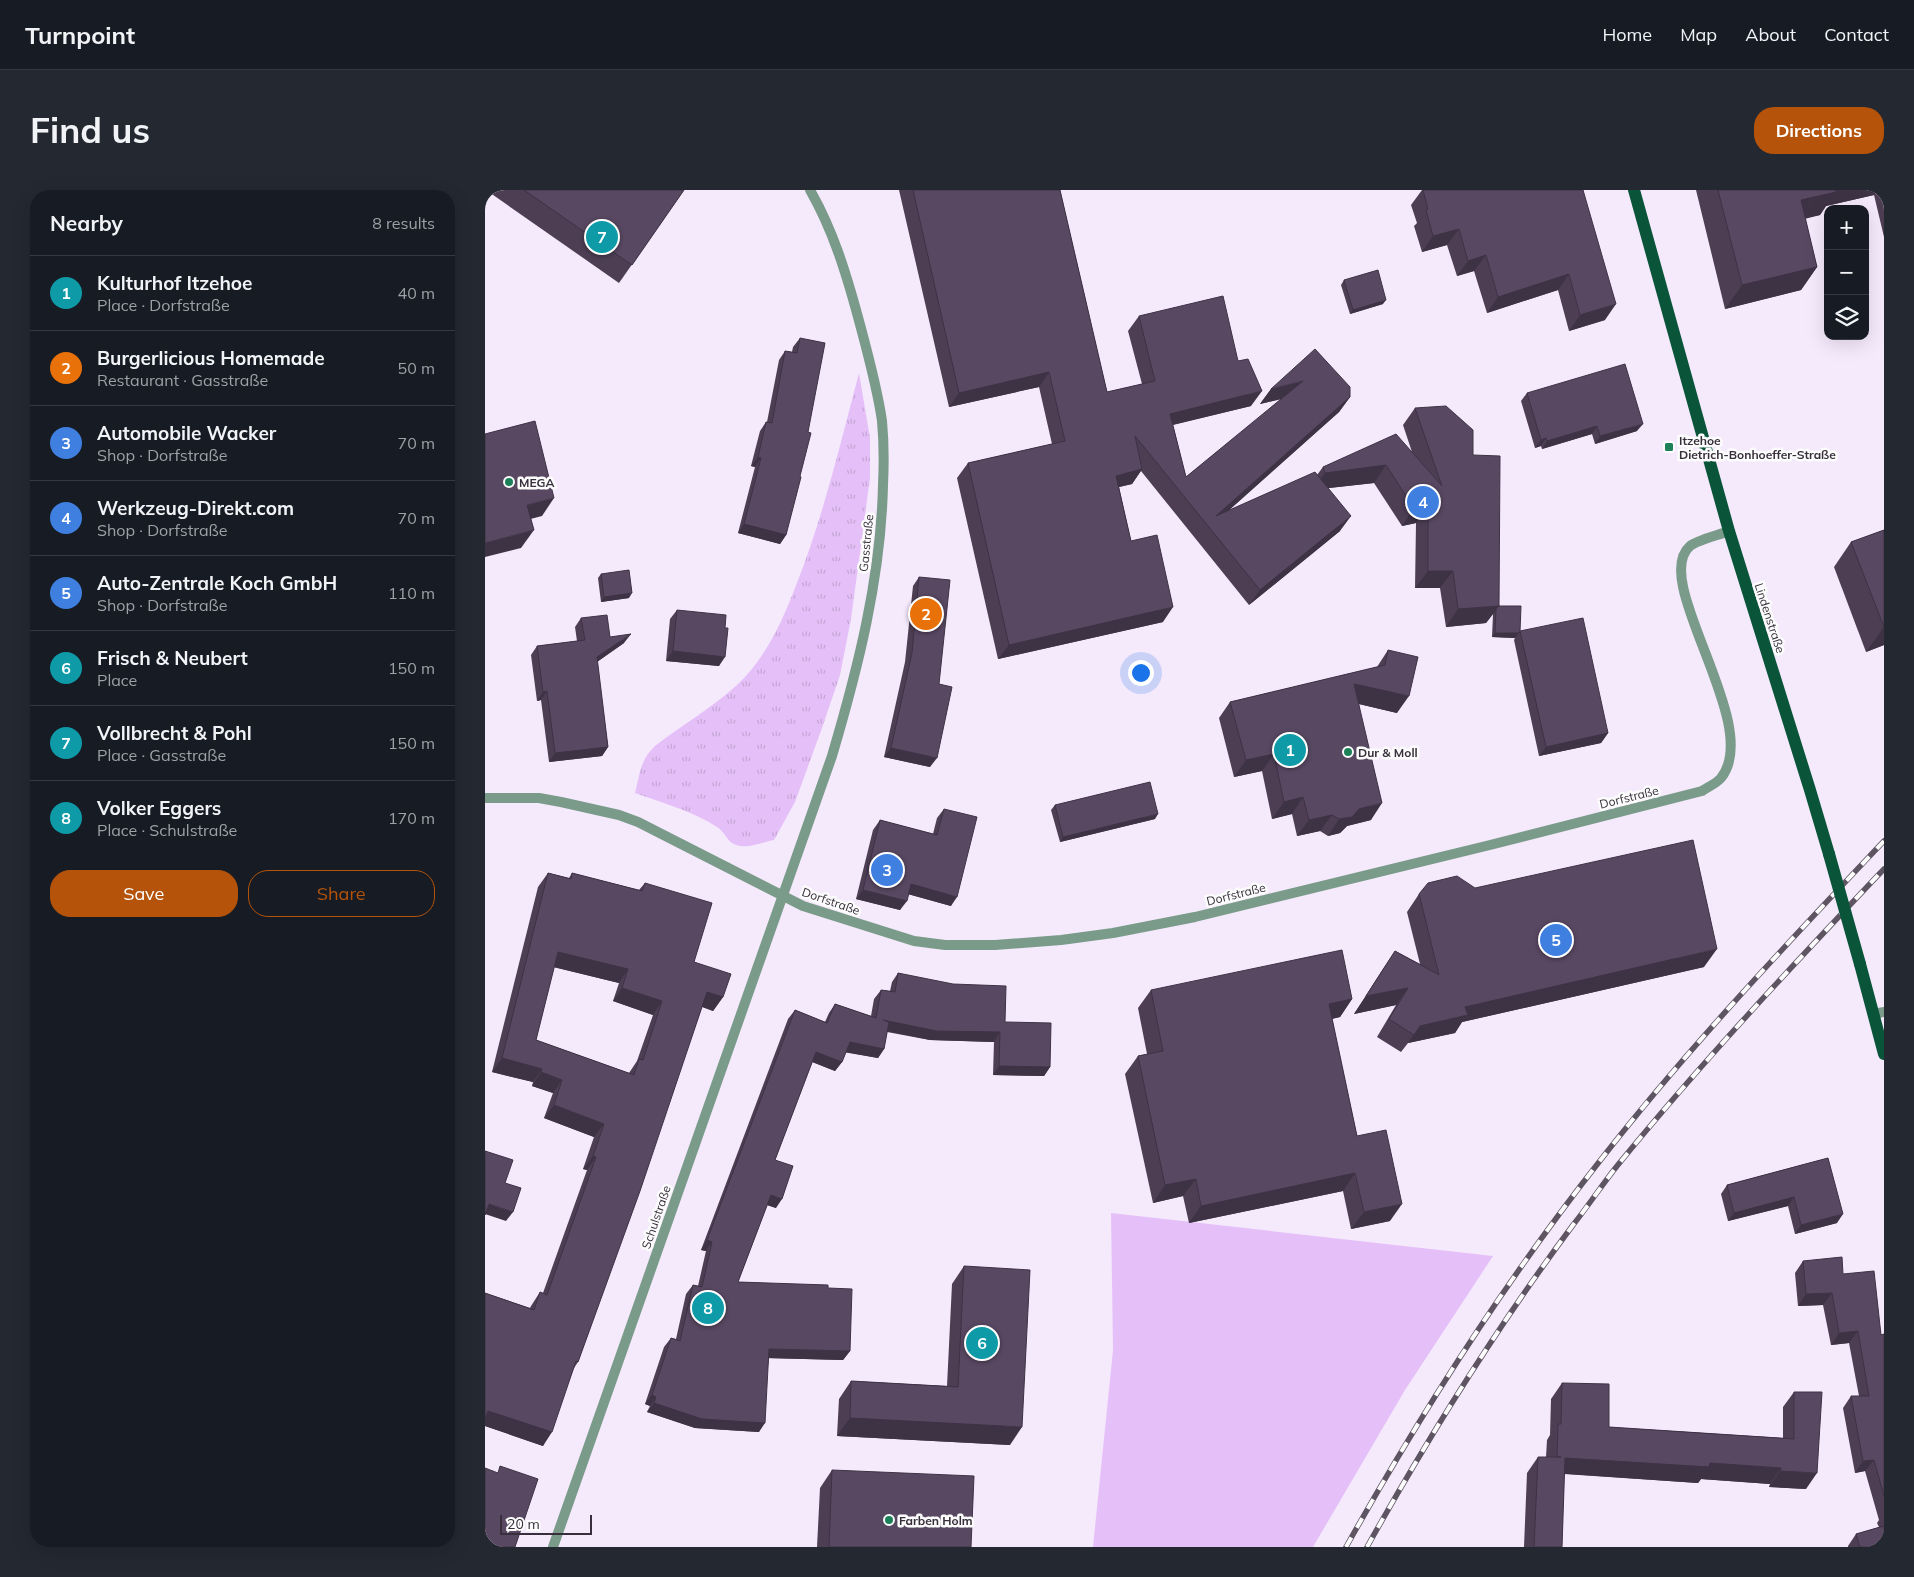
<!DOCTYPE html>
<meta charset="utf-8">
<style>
:root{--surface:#171b24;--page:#242831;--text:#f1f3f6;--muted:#9ea1a6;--line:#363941;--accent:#b45309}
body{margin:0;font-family:Mulish,sans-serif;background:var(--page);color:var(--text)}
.controls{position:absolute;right:15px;top:15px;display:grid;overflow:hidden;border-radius:10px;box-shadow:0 5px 20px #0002}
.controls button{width:45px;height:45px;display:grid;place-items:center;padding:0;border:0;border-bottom:1px solid var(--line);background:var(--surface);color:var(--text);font:25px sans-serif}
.scale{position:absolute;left:15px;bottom:12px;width:92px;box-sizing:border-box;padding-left:5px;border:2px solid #372f3b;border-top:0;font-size:14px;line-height:18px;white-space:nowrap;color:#372f3b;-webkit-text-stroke:4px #fcfcfc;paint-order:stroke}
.you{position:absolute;left:655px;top:482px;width:18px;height:18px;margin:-12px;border:4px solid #fff;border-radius:50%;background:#1a73e8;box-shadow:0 0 0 8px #1a73e833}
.badge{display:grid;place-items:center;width:32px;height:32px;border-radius:50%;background:var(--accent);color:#fff;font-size:16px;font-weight:700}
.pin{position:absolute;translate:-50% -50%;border:2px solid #fff;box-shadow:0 1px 5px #0006}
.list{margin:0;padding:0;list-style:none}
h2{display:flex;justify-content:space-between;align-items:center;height:65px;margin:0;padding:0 20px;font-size:21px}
h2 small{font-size:16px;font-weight:400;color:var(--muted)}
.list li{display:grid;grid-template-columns:32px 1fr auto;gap:15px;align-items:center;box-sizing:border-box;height:75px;padding:0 20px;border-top:1px solid var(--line)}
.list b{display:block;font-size:19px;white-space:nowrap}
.list p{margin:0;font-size:16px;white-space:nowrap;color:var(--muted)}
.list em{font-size:16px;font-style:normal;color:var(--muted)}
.actions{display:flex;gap:10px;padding:15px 20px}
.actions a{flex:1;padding:11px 0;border:1px solid var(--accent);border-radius:20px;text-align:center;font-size:18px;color:var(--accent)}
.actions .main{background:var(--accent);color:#fff}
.icon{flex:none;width:28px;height:28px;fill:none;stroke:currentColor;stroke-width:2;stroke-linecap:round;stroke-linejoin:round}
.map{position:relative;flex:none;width:1399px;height:1357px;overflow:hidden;border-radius:20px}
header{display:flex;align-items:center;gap:30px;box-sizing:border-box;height:70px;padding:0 25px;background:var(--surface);border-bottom:1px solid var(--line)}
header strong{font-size:24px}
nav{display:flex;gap:28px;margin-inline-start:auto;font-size:18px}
.intro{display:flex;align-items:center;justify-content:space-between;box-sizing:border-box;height:120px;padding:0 30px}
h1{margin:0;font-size:35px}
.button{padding:12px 22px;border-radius:20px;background:var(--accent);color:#fff;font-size:18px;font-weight:700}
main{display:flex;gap:30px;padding:0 30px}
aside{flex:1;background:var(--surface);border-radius:20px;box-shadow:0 5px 20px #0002}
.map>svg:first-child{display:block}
.park{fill:url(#park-tufts)}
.garden{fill:#e5c0f8}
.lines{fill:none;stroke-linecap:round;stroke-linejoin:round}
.minor{stroke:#7a9b89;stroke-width:10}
.primary{stroke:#0a5539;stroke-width:12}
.rail-casing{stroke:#5e5562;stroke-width:5.5}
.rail{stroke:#fcfcfc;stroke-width:4;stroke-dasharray:11;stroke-linecap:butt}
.primary-bridge{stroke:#0a5539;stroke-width:12}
.wall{fill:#4d3e54;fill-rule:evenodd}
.shaded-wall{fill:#3e3245}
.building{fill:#594862;stroke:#3e3245;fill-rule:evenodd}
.poi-dot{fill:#1c8059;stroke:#fcfcfc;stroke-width:2}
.labels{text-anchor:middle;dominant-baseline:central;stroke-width:5;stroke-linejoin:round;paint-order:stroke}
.poi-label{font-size:12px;font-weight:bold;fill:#372f3b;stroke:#fcfcfc;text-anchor:start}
.street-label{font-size:12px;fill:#372f3b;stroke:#fcfcfc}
</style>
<header>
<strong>Turnpoint</strong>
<nav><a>Home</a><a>Map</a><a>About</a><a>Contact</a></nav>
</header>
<div class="intro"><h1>Find us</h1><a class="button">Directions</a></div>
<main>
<aside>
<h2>Nearby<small>8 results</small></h2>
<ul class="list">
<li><span class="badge" style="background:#0f9aa8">1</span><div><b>Kulturhof Itzehoe</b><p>Place · Dorfstraße</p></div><em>40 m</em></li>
<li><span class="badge" style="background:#e8710a">2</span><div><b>Burgerlicious Homemade</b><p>Restaurant · Gasstraße</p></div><em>50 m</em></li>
<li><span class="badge" style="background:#3f7fe0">3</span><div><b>Automobile Wacker</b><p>Shop · Dorfstraße</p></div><em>70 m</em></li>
<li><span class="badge" style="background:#3f7fe0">4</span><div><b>Werkzeug-Direkt.com</b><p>Shop · Dorfstraße</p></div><em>70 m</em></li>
<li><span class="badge" style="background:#3f7fe0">5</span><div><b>Auto-Zentrale Koch GmbH</b><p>Shop · Dorfstraße</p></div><em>110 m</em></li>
<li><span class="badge" style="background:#0f9aa8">6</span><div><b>Frisch &amp; Neubert</b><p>Place</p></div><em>150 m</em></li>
<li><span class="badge" style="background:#0f9aa8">7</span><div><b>Vollbrecht &amp; Pohl</b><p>Place · Gasstraße</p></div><em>150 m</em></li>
<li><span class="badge" style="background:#0f9aa8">8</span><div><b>Volker Eggers</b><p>Place · Schulstraße</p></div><em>170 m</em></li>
</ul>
<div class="actions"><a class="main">Save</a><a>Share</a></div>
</aside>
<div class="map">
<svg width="1399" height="1357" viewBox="0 0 1399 1357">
<defs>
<pattern id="park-tufts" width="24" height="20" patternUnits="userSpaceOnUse" patternTransform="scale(1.25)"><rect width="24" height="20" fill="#e5c0f8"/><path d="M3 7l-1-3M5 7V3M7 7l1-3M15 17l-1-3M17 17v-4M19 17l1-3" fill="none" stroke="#c5a5d6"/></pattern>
</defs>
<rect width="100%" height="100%" fill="#f5e9fc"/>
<path class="park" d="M374 183 385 248V288L366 429 355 485 337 538 310 612 289 650C278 652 263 659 251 655 242 652 240 642 232 637 207 621 178 613 150 603 155 584 155 570 170 556 197 535 227 518 252 495 280 469 297 432 310 398 338 328 355 255 374 183Z"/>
<polygon class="garden" points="626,1023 1008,1066 920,1200 828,1357 608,1357 628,1160"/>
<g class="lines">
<g class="minor">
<path d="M0 608H54L76 612 134 625 153 632 318 716 429 751 460 755H510L576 750 628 743 710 727 1005 655 1217 601C1223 597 1232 593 1236 588 1279 535 1164 391 1205 356 1212 350 1234 345 1244 341"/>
<polyline points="1388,824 1399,822"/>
<path d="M68 1357 347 566C373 478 396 388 398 295 399 274 399 252 397 231 392 196 382 161 373 127 361 83 348 40 325 0"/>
</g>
<g class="primary">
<polyline points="1149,0 1244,341 1325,600 1344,664"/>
<polyline points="1375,774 1399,864"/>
</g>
<defs>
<g id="rail">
<path d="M861 1357C936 1223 1019 1093 1114 972 1202 859 1301 755 1399 651"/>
<path d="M882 1357C944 1246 1012 1137 1088 1035 1103 1016 1117 995 1132 976 1216 873 1307 776 1399 679"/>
</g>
</defs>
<use href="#rail" class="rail-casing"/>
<use href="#rail" class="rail"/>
<polyline class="primary-bridge" points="1344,664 1375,774"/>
</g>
<g class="wall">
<polygon points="1,0 199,0 134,93"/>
<polygon points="414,0 575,0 622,202 657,194 643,141 654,126 753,171 766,216 688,235 701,287 797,209 775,214 786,199 865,207 854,222 743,321 832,285 838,277 927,262 918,235 930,218 988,265 1014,415 1035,442 1035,441 1123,543 1116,553 1054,566 1029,450 1030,448 1007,447 1008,424 1001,433 961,437 955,398 930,398 931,333 917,336 889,293 843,298 855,341 764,415 656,281 647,294 634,297 646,351 678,432 513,469 472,288 483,273 567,254 554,197 464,217"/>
<polygon points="937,0 1098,0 1120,130 1084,141 1073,100 1002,123 989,81 972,86 962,55 937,62 929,36 932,33 926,15"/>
<polygon points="1211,0 1399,0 1399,47 1389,5 1341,16 1335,25 1320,28 1332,77 1316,100 1240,119"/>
<polygon points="859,90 898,114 865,124 856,95"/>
<polygon points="315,148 301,345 295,354 253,343 270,277 266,276 275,241 281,232 282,232 294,170 300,161 307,162 308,157"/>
<polygon points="1042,203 1152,241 1110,254 1107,244 1057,259 1056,256 1050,258 1036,211"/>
<polygon points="1399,340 1399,455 1381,462 1349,377 1366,352"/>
<polygon points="116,384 144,408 116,412 113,388"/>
<polygon points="434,387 445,577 399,567 420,472 428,396"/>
<polygon points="192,420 240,438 234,476 181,471 185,429"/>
<polygon points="96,428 125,447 139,453 112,472 123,557 117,566 64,572 56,510 52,511 46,465 52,456 92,451 90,437"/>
<polygon points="903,460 912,523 874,514 886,630 862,636 855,643 843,646 835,641 812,646 807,624 787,629 777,581 749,587 734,528 745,512 892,477"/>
<polygon points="570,615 670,629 575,652 566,620"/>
<polygon points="459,619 466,716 423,704 415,720 371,709 388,640 395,630 448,644 452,628"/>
<path d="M63 683 84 688 87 683 154 700 160 693 209 772 238 807 228 821 217 817 93 1172 89 1178 58 1256 0 1236V1103L45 1118 46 1116 55 1102 58 1103 102 980 98 979 109 947 59 928 68 903 47 896 48 892 7 882 53 697ZM69 777 134 793 128 811 168 825 152 871 144 883 51 850Z"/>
<polygon points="990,698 1219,777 977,832 970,843 923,853 916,862 892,847 911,815 869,824 898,779 910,761 935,774 922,722 934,704"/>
<polygon points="413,783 520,832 565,877 559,886 508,885 509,852 445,850 402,842 399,859 393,868 361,862 357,872 350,881 327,872 290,970 291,1018 282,1015 253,1092 343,1098 365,1161 358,1170 284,1168 274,1242 210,1238 162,1222 165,1216 160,1214 179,1157 186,1148 191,1149 201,1104 208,1095 213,1096 221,1061 216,1060 303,829 310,820 340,832 344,823 350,814 386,826 389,809 396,800 405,801 407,792"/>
<polygon points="666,800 867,809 855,827 847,829 872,946 905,1031 866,1039 858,1001 704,1033 698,1006 668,1013 640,884 653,866 662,864 653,818"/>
<polygon points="1343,968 1352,1033 1310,1044 1303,1016 1243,1031 1236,1004 1242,995"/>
<polygon points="1318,1071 1358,1084 1396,1145 1399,1144 1399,1357 1363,1357 1363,1356 1371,1344 1394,1337 1392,1333 1394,1330 1380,1281 1370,1283 1358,1218 1366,1206 1374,1206 1364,1153 1346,1155 1338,1115 1313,1116 1310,1083"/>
<polygon points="479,1076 525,1255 352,1246 354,1209 366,1191 462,1196 467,1094"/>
<polygon points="1077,1193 1124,1237 1298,1248 1298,1217 1309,1202 1321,1299 1284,1297 1285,1294 1216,1289 1213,1293 1079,1284 1077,1357 1039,1357 1042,1283 1053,1267 1061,1267 1062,1250 1065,1245 1066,1209"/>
<polygon points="347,1280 486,1357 332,1357 335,1298"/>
</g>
<g class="shaded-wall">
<polygon points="1346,0 1392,0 1389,5 1341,16 1335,25 1300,34 1316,10"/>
<polygon points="974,39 962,55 937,62 948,46"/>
<polygon points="1001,65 989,81 972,86 983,71"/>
<polygon points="1332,77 1316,100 1240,119 1257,95"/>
<polygon points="1084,84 1073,100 1002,123 1013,107"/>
<polygon points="901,110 898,114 865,124 868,120"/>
<polygon points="1131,114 1120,130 1084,141 1095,125"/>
<polygon points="564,182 554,197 464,217 474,203"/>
<polygon points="818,191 808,206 775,214 786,199"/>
<polygon points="777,201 766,216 674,238 685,224"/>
<polygon points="865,207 854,222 724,338 731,326"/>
<polygon points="1158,234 1152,241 1110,254 1115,246"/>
<polygon points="1112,236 1107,244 1057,259 1062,251"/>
<polygon points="1061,248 1056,256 1050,258 1056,250"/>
<polygon points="273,267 276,268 270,277 266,276"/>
<polygon points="901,275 889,293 827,300 840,283"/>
<polygon points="657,279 647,294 621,300 631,286"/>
<polygon points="69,308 57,326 30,333 42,315"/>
<polygon points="943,316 931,333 917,336 929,318"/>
<polygon points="866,326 855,341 764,415 775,400"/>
<polygon points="259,334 301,345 295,354 253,343"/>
<polygon points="49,340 36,358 0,367 0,353"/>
<polygon points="943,381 968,381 955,398 930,398"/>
<polygon points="147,403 144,408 116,412 119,407"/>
<polygon points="1014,416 1001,433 961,437 973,419"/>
<polygon points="688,417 678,432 513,469 524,455"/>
<polygon points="1399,437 1399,455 1381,462"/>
<polygon points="1010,443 1033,443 1030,448 1007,447"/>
<polygon points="146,444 139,453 106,476 112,467"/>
<polygon points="188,461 240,467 234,476 181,471"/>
<polygon points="869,494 924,506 912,523 857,510"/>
<polygon points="62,501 56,510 52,511 58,502"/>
<polygon points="1123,543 1116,553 1054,566 1061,557"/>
<polygon points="123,557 117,566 64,572 70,563"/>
<polygon points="406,558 452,568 445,577 399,567"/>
<polygon points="789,564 777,581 749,587 761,570"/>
<polygon points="818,607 807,624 787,629 799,612"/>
<polygon points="897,613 886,630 862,636 855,643 843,646 854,629 874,619"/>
<polygon points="673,624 670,629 575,652 578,647"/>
<polygon points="847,625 835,641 812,646 824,630"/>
<polygon points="426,694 472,707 466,716 419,703"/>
<polygon points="378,700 422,711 415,720 371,709"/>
<polygon points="1232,759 1219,777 977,832 970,843 923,853 935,836 980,817"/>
<polygon points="73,762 143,779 134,793 64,776"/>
<polygon points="137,798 177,811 168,825 128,811"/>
<polygon points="923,798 911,815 869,824 881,806"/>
<polygon points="222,802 238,807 228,821 213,815"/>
<polygon points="867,809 855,827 832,832 844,814"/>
<polygon points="398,830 515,842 509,852 445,850 392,839"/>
<polygon points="365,852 399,859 393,868 358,862"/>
<polygon points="331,862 357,872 350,881 325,871"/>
<polygon points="17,868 57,879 48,892 7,882"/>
<polygon points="514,876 565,877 559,886 508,885"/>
<polygon points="56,882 77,890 68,903 47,896"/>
<polygon points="69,915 119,934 109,947 59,928"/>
<polygon points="108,966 111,967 102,980 98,979"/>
<polygon points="870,983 858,1001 704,1033 716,1016"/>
<polygon points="711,989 698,1006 668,1013 680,995"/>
<polygon points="286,1005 297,1009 291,1018 279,1014"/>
<polygon points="1309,1007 1303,1016 1243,1031 1249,1023"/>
<polygon points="4,1014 28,1022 21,1031 0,1024"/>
<polygon points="917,1014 905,1031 866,1039 879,1022"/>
<polygon points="1358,1024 1352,1033 1310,1044 1316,1035"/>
<polygon points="222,1050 227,1052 221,1061 216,1060"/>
<polygon points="1347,1103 1338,1115 1313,1116 1321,1104"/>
<polygon points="1373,1141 1364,1153 1346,1155 1354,1143"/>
<polygon points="284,1159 365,1161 358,1170 278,1168"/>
<polygon points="167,1205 171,1207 165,1216 160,1214"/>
<polygon points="169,1213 280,1233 274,1242 210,1238 162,1222"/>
<polygon points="3,1221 67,1242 58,1256 0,1236 0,1225"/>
<polygon points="365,1228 537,1237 525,1255 352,1246"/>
<polygon points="1080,1268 1225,1273 1296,1278 1285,1294 1216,1289 1213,1293 1069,1283"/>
<polygon points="1389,1270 1380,1281 1370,1283 1378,1271"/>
<polygon points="1295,1281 1332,1283 1321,1299 1284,1297"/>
</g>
<g class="building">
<polygon points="39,0 199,0 147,75"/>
<polygon points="428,0 575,0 622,202 670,191 654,126 738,106 753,171 763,169 777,201 685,224 701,287 818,191 786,199 830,159 865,197 865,207 731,326 830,282 866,326 775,400 650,246 657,279 631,286 646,351 672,345 688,417 524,455 483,273 580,251 564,182 474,203"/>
<polygon points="938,0 1098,0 1131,114 1095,125 1084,84 1013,107 1001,65 983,71 974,39 948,46 941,20 943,19"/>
<polygon points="1233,0 1350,0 1351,2 1316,10 1332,77 1257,95"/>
<polygon points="893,80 901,110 868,120 859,90"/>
<polygon points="315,148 340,153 323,242 326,243 315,286 316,287 301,345 259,334 276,268 273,267 281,232 287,233 300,161 312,163"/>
<polygon points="1140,174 1158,234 1115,246 1112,236 1062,251 1061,248 1056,250 1042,203"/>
<polygon points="961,216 988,240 988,265 1015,266 1014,416 973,419 968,381 943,381 943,316 929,318 901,275 840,283 838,277 911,244 957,296 930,218"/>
<polygon points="50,231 69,308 42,315 49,340 0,353 0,244"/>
<polygon points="1399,340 1399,437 1366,352"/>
<polygon points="144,380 147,403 119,407 116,384"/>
<polygon points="434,387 465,390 454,494 467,497 452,568 406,558 427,463"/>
<polygon points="1014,416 1036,416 1035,442 1033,443 1010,443 1011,419"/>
<polygon points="192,420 241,425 240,438 243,438 240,467 188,461"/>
<polygon points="122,425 125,447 146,444 112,467 123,557 70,563 62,501 58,502 52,456 100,450 96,428"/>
<polygon points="1098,428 1123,543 1061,557 1035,441"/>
<polygon points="903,460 933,467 924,506 869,494 897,613 874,619 867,627 854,629 847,625 824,630 818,607 799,612 789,564 761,570 745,512 900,475"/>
<polygon points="665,592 673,624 578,647 570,615"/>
<polygon points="459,619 492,627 472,707 426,694 422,711 378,700 395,630 452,645"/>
<polygon points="1208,650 1232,759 980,817 983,825 935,836 929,845 904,829 923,798 881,806 910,761 954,785 934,704 943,693 972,686 990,698"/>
<path d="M63 683 86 689 87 683 157 701 160 693 227 713 209 772 246 784 238 807 222 802 155 1001 93 1172 91 1171 67 1242 3 1221 0 1229V1103L49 1120 55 1102 62 1105 111 967 108 966 119 934 69 915 77 890 56 882 57 879 17 868ZM73 762 143 779 137 798 177 811 158 870 154 869 149 885 51 850Z"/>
<polygon points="857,760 867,809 844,814 872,946 901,940 917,1014 879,1022 870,983 716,1016 711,989 680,995 653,866 678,861 666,800"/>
<polygon points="413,783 468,794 521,796 520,832 566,833 565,877 514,876 515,842 452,841 398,830 404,832 399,859 365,852 357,872 331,862 290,970 308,976 297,1009 286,1005 253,1092 343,1095 343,1098 367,1099 365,1161 284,1159 280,1233 217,1229 169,1213 171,1207 167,1205 186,1148 195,1151 208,1095 217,1097 227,1052 222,1050 310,820 342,833 350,814 391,828 396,800 410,802"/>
<polygon points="0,961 28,970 20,993 36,998 28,1022 4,1014 0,1025"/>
<polygon points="1343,968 1358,1024 1316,1035 1309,1007 1249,1023 1242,995"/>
<polygon points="1357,1067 1358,1084 1389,1081 1396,1145 1399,1144 1399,1306 1389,1270 1378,1271 1366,1206 1384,1206 1373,1141 1354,1143 1347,1103 1321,1104 1318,1071"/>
<polygon points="479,1076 545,1080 537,1237 365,1228 366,1191 473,1197"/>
<polygon points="1077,1193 1124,1194 1124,1237 1309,1249 1309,1202 1337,1202 1332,1283 1295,1281 1296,1278 1225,1273 1224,1277 1080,1268 1077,1357 1049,1357 1053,1267 1076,1267 1072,1267 1073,1234 1076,1234"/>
<polygon points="15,1276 53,1289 30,1357 0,1357 0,1278 13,1283"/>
<polygon points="347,1280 489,1286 486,1357 344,1357"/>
<polygon points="1399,1336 1399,1357 1375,1357 1371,1344"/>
</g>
<g class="poi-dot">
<rect x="1179" y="252" width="10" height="10" rx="2.5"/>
<circle cx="24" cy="292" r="5"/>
<circle cx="863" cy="562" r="5"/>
<circle cx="404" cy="1330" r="5"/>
</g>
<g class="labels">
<g class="poi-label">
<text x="1194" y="250">Itzehoe<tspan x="1194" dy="14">Dietrich-Bonhoeffer-Straße</tspan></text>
<text x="34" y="292">MEGA</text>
<text x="873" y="562">Dur &amp; Moll</text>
<text x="414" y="1330">Farben Holm</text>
</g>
<g class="street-label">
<text transform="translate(381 353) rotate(-84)">Gasstraße</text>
<text transform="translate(1285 428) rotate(72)">Lindenstraße</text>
<text transform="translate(1144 607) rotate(-14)">Dorfstraße</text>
<text transform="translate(751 704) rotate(-14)">Dorfstraße</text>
<text transform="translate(346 711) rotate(19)">Dorfstraße</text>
<text transform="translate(171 1027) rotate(-71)">Schulstraße</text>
</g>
</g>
</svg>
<div class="controls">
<button>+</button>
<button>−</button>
<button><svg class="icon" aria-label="layers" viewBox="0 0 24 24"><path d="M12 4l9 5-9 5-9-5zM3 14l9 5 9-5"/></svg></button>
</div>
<div class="scale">20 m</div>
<div class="you"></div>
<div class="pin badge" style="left:805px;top:560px;background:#0f9aa8">1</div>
<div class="pin badge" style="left:441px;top:424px;background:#e8710a">2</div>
<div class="pin badge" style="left:402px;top:680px;background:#3f7fe0">3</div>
<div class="pin badge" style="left:938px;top:312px;background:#3f7fe0">4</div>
<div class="pin badge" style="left:1071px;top:750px;background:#3f7fe0">5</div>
<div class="pin badge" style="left:497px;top:1153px;background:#0f9aa8">6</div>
<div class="pin badge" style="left:117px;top:47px;background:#0f9aa8">7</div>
<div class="pin badge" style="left:223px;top:1118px;background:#0f9aa8">8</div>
</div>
</main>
